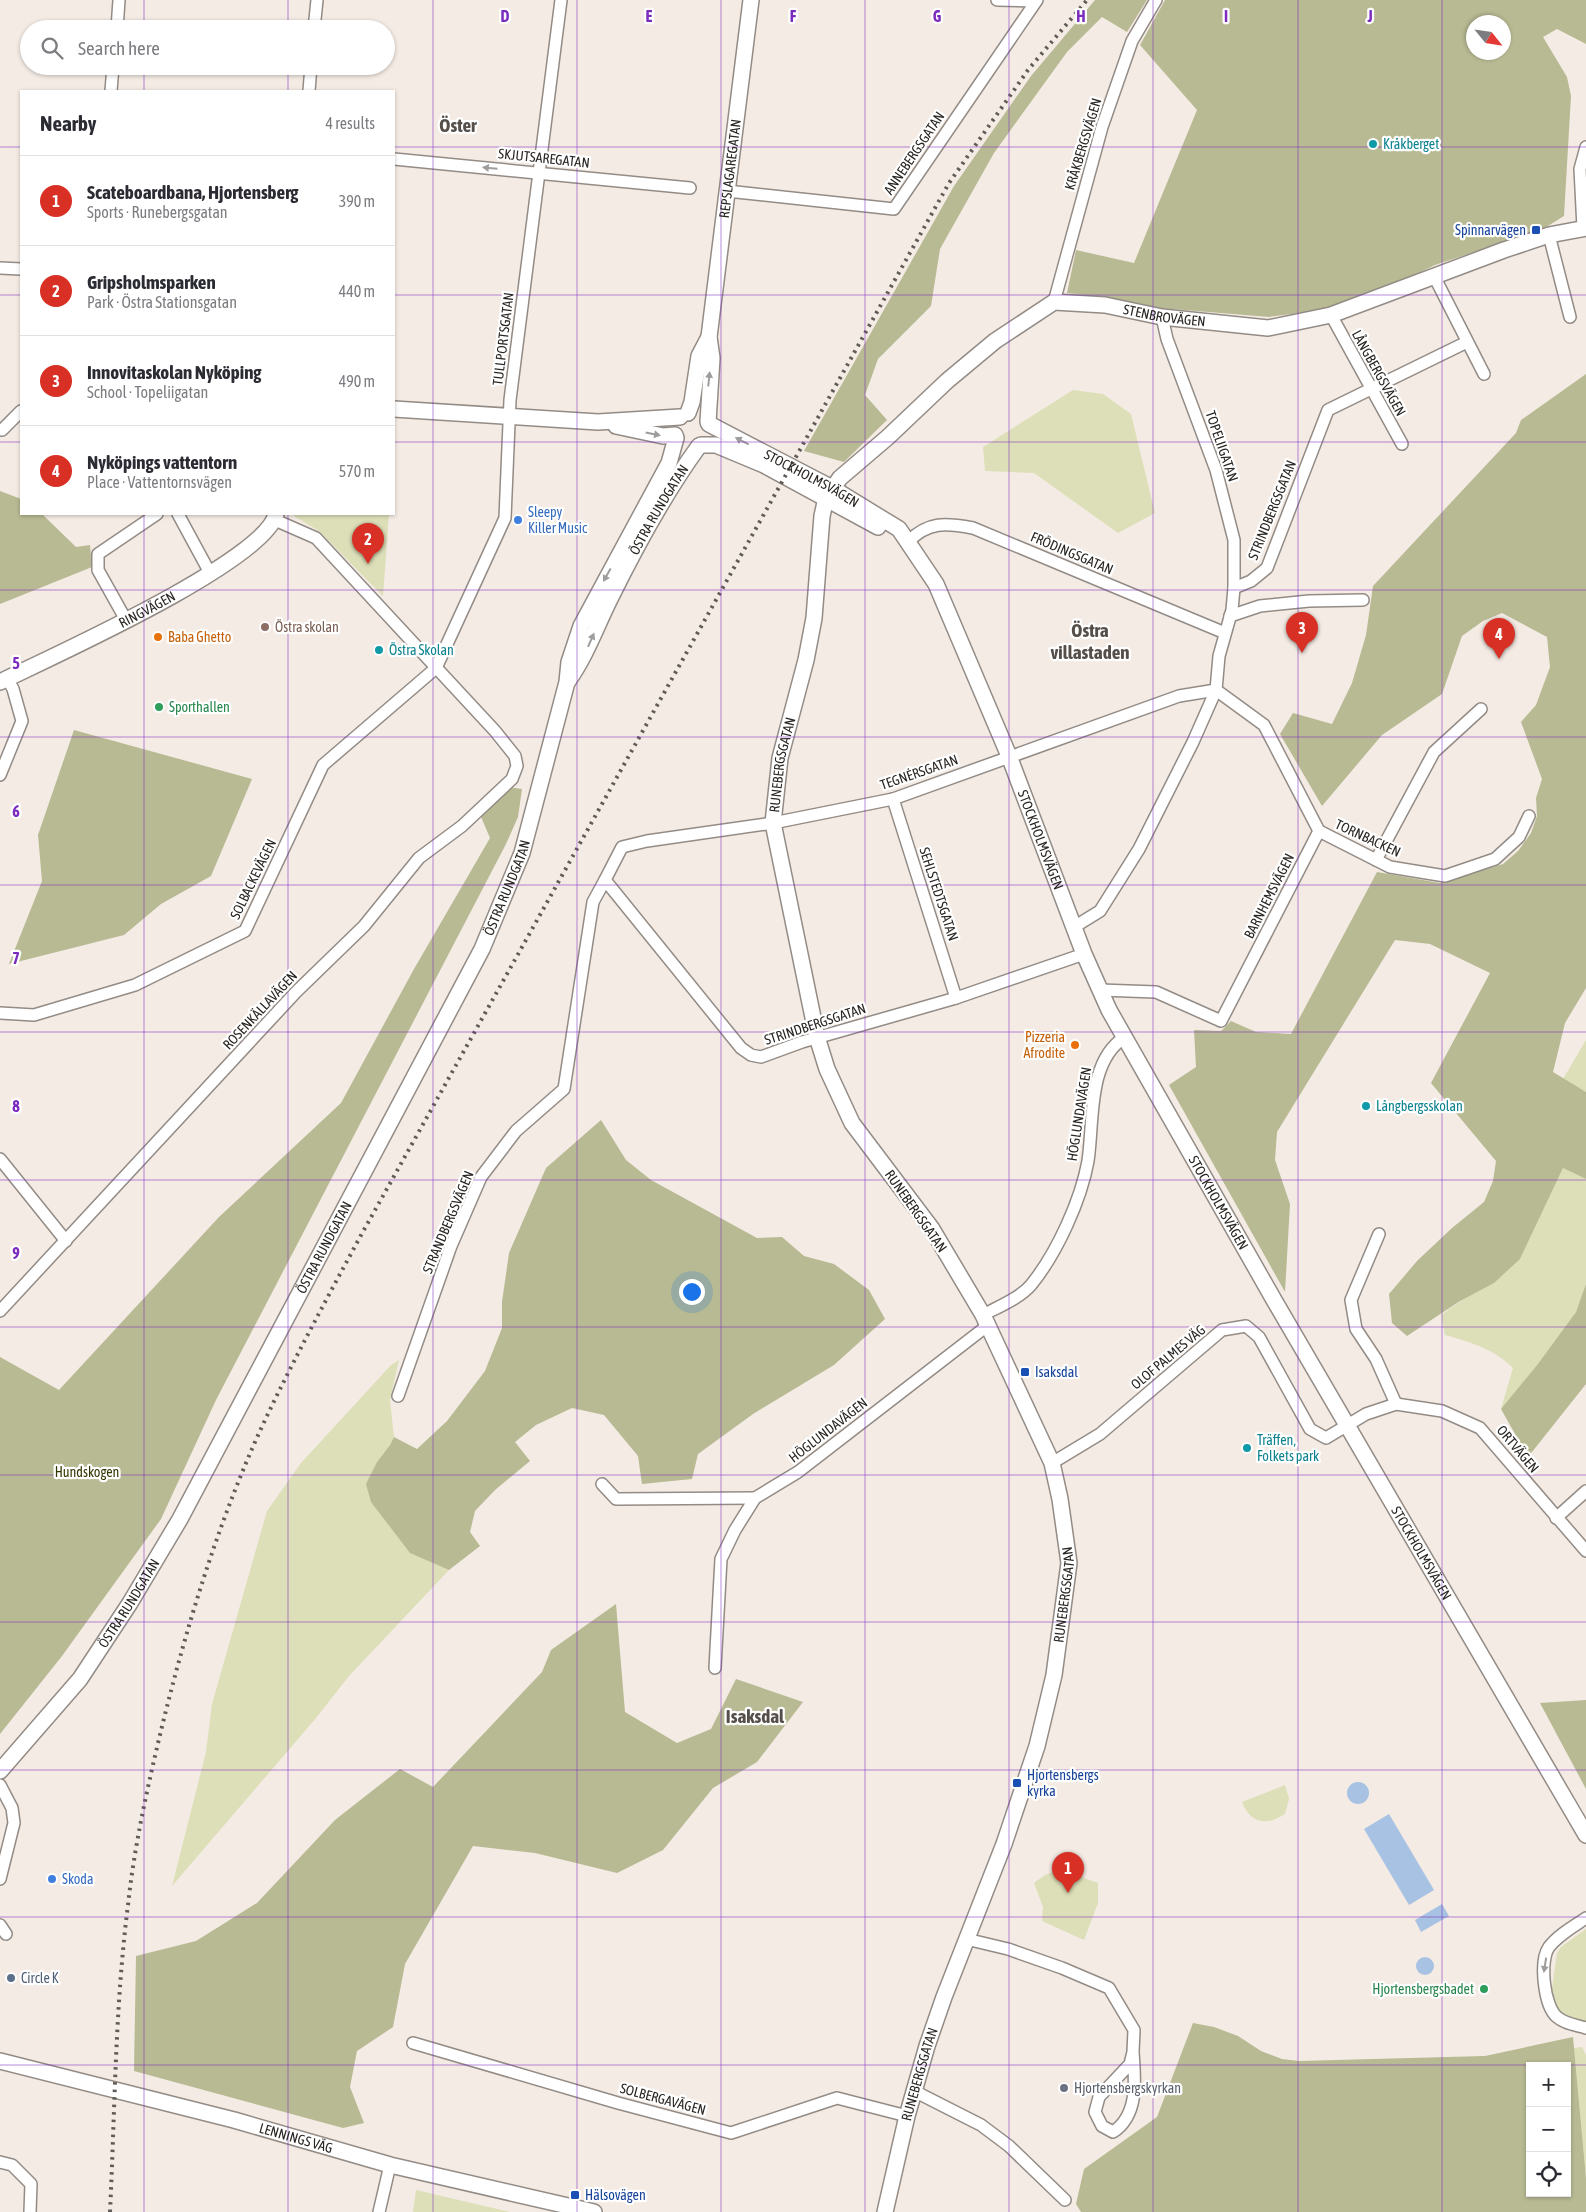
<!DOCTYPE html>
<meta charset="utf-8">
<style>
:root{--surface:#fff;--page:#f2f2f3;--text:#2b2b33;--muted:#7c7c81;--line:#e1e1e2;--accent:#d93025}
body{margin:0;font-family:"Asap Condensed",sans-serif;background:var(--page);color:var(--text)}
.controls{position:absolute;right:15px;bottom:15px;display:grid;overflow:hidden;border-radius:0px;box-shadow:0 1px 4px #0004}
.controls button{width:45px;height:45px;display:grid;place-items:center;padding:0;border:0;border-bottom:1px solid var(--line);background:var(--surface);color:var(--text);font:25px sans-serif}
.compass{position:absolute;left:1466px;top:15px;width:45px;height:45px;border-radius:50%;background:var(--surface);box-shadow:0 1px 4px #0004;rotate:120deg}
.you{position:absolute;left:691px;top:1291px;width:18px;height:18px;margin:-12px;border:4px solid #fff;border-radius:50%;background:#1a73e8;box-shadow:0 0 0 8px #1a73e833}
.badge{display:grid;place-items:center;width:32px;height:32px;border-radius:50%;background:var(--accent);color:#fff;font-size:16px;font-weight:700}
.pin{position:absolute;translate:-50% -41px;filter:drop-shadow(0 1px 2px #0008)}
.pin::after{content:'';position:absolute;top:26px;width:18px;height:15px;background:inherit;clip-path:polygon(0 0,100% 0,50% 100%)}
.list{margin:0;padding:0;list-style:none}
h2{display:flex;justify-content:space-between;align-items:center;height:65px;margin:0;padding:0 20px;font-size:21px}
h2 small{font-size:16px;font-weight:400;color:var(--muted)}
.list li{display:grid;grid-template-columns:32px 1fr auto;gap:15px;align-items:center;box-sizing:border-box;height:90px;padding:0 20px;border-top:1px solid var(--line)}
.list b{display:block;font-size:19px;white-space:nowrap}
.list p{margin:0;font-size:16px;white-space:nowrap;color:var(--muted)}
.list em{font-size:16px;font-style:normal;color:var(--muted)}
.icon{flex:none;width:28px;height:28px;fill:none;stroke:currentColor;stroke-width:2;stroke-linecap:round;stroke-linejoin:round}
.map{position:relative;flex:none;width:1586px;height:2212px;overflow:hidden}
.search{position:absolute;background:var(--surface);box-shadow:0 1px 4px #0004;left:20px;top:20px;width:375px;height:55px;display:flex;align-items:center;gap:12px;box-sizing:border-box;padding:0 18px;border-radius:28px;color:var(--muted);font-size:19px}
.panel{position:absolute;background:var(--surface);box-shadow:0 1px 4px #0004;left:20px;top:90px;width:375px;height:425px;border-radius:0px}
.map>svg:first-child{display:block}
.green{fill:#dcdfb7}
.forest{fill:#b7ba92;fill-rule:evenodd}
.water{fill:#a7c2e3}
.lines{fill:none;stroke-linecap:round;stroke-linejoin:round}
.street-casing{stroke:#938b85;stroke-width:14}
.secondary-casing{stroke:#938b85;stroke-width:18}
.street{stroke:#fff;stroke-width:11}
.secondary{stroke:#fff;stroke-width:15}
.rail{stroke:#5f5b57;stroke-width:4;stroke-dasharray:2.5 5;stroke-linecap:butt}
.oneway{fill:#9f9d9c}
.grid{fill:none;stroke:#7b2cbf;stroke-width:1;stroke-opacity:0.55}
.culture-dot{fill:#0f9aa8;stroke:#fff;stroke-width:2}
.transit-dot{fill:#1a4fb4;stroke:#fff;stroke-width:2}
.shop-dot{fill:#3f7fe0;stroke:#fff;stroke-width:2}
.education-dot{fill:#8d6e63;stroke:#fff;stroke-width:2}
.food-dot{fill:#e8710a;stroke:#fff;stroke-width:2}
.leisure-dot{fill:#2e9e5b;stroke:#fff;stroke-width:2}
.service-dot{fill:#5c6f8a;stroke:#fff;stroke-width:2}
.worship-dot{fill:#6b7280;stroke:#fff;stroke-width:2}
.labels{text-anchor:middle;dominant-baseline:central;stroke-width:4.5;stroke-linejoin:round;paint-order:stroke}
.street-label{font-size:14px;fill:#292623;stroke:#fff}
.culture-label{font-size:14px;fill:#0d838f;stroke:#fff;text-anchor:start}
.transit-label{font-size:14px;fill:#164399;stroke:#fff;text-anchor:start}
.shop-label{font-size:14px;fill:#366cbe;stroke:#fff;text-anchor:start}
.education-label{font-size:14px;fill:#785e54;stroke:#fff;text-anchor:start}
.food-label{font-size:14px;fill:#c56008;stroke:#fff;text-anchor:start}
.leisure-label{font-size:14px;fill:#27864d;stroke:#fff;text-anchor:start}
.park-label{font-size:14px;fill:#353703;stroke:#fff}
.service-label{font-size:14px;fill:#4e5e75;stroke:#fff;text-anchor:start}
.worship-label{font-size:14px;fill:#5b616d;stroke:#fff;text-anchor:start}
.district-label{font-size:19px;font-weight:bold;fill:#564f49;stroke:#fff}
.grid-label{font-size:16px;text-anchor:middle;font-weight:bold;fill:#7b2cbf;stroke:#fff;stroke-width:4.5;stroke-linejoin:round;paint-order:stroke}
</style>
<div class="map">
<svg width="1586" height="2212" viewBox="0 0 1586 2212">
<rect width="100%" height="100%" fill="#f4ebe4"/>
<g class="green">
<polygon points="1073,390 1103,394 1131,414 1155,513 1118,533 1034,473 985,471 983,447"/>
<polygon points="294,514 389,514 383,596 319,531 294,516"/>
<polygon points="1586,1040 1586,1092 1563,1079"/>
<path d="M1563 1168 1586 1179C1586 1213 1586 1249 1586 1283 1582 1320 1525 1380 1501 1409L1513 1368C1494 1349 1470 1342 1445 1335L1441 1315 1520 1259Z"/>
<polygon points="399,1360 390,1400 394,1437 390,1445 377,1462 410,1552 449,1570 349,1676 316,1718 172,1886 206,1752 212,1704 267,1511 301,1463 391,1365"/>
<path d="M1285 1785 1289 1799 1285 1814C1266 1826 1251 1824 1242 1802Z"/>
<polygon points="1069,1865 1081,1877 1098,1883 1098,1903 1084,1940 1042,1921 1043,1907 1034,1883 1045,1875"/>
<polygon points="1586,1929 1586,2026 1581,2029 1558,2012 1552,1988 1557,1953 1561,1947"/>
<polygon points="1582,2047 1586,2055 1586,2178 1574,2048"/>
<polygon points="416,2190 510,2212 413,2212"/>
</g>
<g class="forest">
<polygon points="1095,0 1147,0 1127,32 1102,17 1067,52 994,153 940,249 931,306 878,359 865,395 887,420 844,462 804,451 954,186 1031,76"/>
<path d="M1165 0H1586V44L1557 29 1543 37 1567 77 1571 96 1564 216 1543 229 1435 265 1383 290 1324 310 1269 317 1160 308 1109 298 1067 293 1076 250 1134 263 1197 110 1140 45ZM1474 22H1504V52H1474Z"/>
<polygon points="1586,374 1586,988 1565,1023 1553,1072 1586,1092 1586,1179 1563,1168 1520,1259 1494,1283 1460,1301 1407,1336 1392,1323 1389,1294 1417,1261 1452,1228 1484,1202 1493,1181 1496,1161 1431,1083 1490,973 1430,944 1395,940 1277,1132 1275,1160 1290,1204 1285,1292 1169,1085 1196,1067 1194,1030 1221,1031 1231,1021 1256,1032 1291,1034 1377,872 1440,883 1503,864 1518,851 1531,833 1537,816 1536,798 1542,779 1521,722 1536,705 1550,667 1547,637 1502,613 1483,621 1462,636 1442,694 1382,735 1322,806 1280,734 1293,713 1332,724 1352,683 1366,635 1373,586 1516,433 1521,420"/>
<polygon points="0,491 21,499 21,514 42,514 76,547 90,545 92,567 0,604"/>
<polygon points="74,730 252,779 211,876 161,904 124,935 9,964 42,881 38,835"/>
<polygon points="502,786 522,789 518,817 506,844 216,1400 161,1519 62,1656 0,1734 0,1357 59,1390 219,1217 341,1103 414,969 490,838 479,812"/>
<polygon points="601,1120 626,1160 651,1180 757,1238 782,1237 804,1256 834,1264 869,1290 885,1319 834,1365 753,1414 698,1454 692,1479 642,1484 638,1456 604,1415 572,1408 536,1425 515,1442 530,1461 495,1490 475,1511 470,1532 480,1546 449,1570 410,1553 371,1502 366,1484 377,1462 390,1445 394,1437 417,1449 447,1421 485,1371 502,1328 502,1302 509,1253 546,1168"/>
<polygon points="1586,1284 1586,1384 1528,1457 1501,1409 1538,1364 1576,1312"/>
<polygon points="616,1604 625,1712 677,1743 711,1729 736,1679 803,1702 757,1762 713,1788 663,1850 617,1873 535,1853 473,1846 405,1964 393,2027 357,2051 350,2087 364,2123 343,2128 134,2071 136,1956 196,1941 257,1903 335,1820 400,1769 433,1787 542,1672 551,1650"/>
<polygon points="1586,1700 1586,1789 1540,1703"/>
<path d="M1193 2023 1214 2027 1238 2036 1261 2051 1282 2059 1299 2061 1485 2056 1573 2037 1586 2178V2212H1081L1076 2204 1084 2169 1157 2117ZM1530 2066H1567V2193H1530Z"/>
</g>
<g class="water">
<circle cx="1358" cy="1793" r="11"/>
<polygon points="1389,1814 1434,1890 1409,1905 1364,1829"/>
<polygon points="1442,1904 1449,1916 1421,1932 1415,1920"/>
<circle cx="1425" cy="1966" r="9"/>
</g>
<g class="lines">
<defs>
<g id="street">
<polyline points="997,0 1035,1"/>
<polyline points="117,29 119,0"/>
<polyline points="314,29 317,0"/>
<polyline points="111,91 113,66"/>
<polyline points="309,91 311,66"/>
<polyline points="394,159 690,188"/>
<polyline points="727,191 894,209 1037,0"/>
<polyline points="1583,228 1580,169 1586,147"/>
<polyline points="1549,235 1570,317"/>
<polyline points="0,268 21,269"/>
<polyline points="1434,276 1484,374"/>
<polyline points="1054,302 1102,127 1132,41 1156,0"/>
<polyline points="1331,315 1402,444"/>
<polyline points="2,430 21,411"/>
<polyline points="178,514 210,573"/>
<path d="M908 542C928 521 946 523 973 528L1225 633"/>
<polyline points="1234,588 1251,581 1267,568 1328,410 1467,342"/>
<polyline points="1230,616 1260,606 1309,601 1363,600"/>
<polyline points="126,620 98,570 98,554 157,514"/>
<polyline points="0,775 22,721 13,689 7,678"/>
<polyline points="893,799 956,998"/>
<polyline points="1319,831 1390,867 1445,876 1495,859 1519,837 1529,816"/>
<polyline points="1376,860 1434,752 1481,709"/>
<polyline points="1074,927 1100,911 1139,849 1193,742 1216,690 1219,656 1232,610 1234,588 1234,540 1216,470 1167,339 1162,317"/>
<polyline points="1084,954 956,998 802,1042 761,1057 751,1055 741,1048 605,880 622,847 647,841 773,823 893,799 1179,696 1216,690 1264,725 1319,831 1221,1021 1156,992 1100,990"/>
<polyline points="0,1013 34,1015 135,985 245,931 323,765 436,668 505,518 510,400 561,0"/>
<polyline points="0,1159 66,1241"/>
<polyline points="1379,1234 1351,1300 1356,1329 1376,1359 1396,1404"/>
<polyline points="0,1311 296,992 364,926 419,858 462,826 512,779 517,766 515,756 495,731 316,538 275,520"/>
<path d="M983 1315C998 1307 1020 1298 1031 1285 1057 1253 1081 1200 1088 1161 1094 1121 1087 1061 1125 1037"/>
<polyline points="398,1396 451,1246 481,1177 516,1131 564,1089 593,902 605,880"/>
<polyline points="1052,1463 1100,1434 1222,1330 1246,1326 1259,1337 1310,1429 1326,1438 1366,1414 1396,1404 1442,1411 1480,1428 1586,1551"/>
<polyline points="602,1484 616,1499 755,1498"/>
<polyline points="1556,1518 1586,1491"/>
<polyline points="715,1668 721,1559 735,1530 755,1498 798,1472 987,1326"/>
<polyline points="0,1785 12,1808 14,1823 0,1879"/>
<path d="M1586 1918C1574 1926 1558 1935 1549 1947 1539 1961 1544 2006 1557 2017 1565 2024 1576 2025 1586 2028"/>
<polyline points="0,1925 6,1934"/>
<path d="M966 1939 1008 1949 1062 1968 1109 1988 1134 2030 1133 2052 1130 2064 1099 2097 1095 2112 1102 2126 1113 2132C1139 2115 1135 2080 1133 2052"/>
<polyline points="413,2043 618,2103 731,2133 837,2098 907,2116"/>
<polyline points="914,2091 981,2125 1009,2146 1065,2200"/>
<polyline points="0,2162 12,2165 31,2184 30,2212"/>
<polyline points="379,2212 390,2165"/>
</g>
<g id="secondary">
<polyline points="394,409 598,422 680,417"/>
<polyline points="688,413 692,402 699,356 709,337"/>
<path id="s1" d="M708 422 712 358 709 337 751 0"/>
<path id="s2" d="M709 424 832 488 899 529 936 584 1009 756 1084 954 1109 1010 1274 1300 1586 1835"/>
<polyline points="616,426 663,436 675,435"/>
<polyline points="701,445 716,445 764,465 878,527"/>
<path id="s3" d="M568 681C586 656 596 627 610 599 636 546 664 494 699 446"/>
<path id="s4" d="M0 682C49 658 266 561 276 514"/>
<path id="s5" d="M0 1771 80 1679 130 1603 180 1519 482 949 522 853 567 682 569 662 581 626 669 463 676 438"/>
<path id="s6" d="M0 2061 234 2120 390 2165 594 2212"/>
<path id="s7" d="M885 2212 907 2116 927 2046 944 1997 1004 1844 1037 1746 1054 1675 1069 1563 1060 1499 1052 1463 983 1315 932 1229 852 1123 827 1069 817 1037 773 823 780 758 806 660 814 618 822 516 826 498 840 478 888 437 947 381 995 341 1054 302 1105 305 1162 317 1268 328 1331 315 1504 250 1549 235 1586 228"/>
</g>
</defs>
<use href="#street" class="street-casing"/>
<use href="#secondary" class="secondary-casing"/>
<use href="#street" class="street"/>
<use href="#secondary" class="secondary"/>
<path class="rail" d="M110 2212C115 2110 115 2007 128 1905 134 1849 146 1794 159 1739 184 1635 215 1531 259 1433 290 1366 325 1302 360 1237L949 183 1028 70 1087 0"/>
</g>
<defs><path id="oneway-solid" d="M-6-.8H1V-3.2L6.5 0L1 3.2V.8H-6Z" transform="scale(1.25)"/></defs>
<g class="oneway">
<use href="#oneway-solid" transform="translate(490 168) rotate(-175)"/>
<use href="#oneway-solid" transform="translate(709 379) rotate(-84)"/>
<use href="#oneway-solid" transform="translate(653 434) rotate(11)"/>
<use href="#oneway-solid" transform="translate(742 441) rotate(-153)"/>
<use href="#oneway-solid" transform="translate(607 575) rotate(119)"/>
<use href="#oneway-solid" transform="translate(591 640) rotate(-66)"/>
<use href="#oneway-solid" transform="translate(1545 1965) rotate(99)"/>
</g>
<path class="grid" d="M144 0V29M288 0V29M433 0V2212M577 0V2212M721 0V2212M865 0V2212M1009 0V2212M1153 0V2212M1298 0V2212M1442 0V2212M144 66V91M288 66V91M0 147H21M394 147H1586M0 295H21M394 295H1586M0 442H21M394 442H1586M144 514V2212M288 514V2212M0 590H1586M0 737H1586M0 885H1586M0 1032H1586M0 1180H1586M0 1327H1586M0 1475H1586M0 1622H1586M0 1770H1586M0 1917H1586M0 2065H1586"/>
<g class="culture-dot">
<circle cx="1373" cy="144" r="5"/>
<circle cx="379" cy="650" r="5"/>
<circle cx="1366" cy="1106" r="5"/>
<circle cx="1247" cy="1448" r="5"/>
</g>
<g class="transit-dot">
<rect x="1531" y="225" width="10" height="10" rx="2.5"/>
<rect x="1020" y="1367" width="10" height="10" rx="2.5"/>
<rect x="1012" y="1778" width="10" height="10" rx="2.5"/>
<rect x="570" y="2190" width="10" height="10" rx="2.5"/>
</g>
<g class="shop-dot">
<circle cx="518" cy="520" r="5"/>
<circle cx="52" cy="1879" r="5"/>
</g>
<circle class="education-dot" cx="265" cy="627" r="5"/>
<g class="food-dot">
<circle cx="158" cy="637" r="5"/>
<circle cx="1075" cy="1045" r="5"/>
</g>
<g class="leisure-dot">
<circle cx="159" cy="707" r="5"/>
<circle cx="1484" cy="1989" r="5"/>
</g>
<circle class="service-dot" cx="11" cy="1978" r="5"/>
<circle class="worship-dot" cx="1064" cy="2088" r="5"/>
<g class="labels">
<g class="street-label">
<text transform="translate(1083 144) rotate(-73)">KRÅKBERGSVÄGEN</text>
<text transform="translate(914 153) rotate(-56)">ANNEBERGSGATAN</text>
<text transform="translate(544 158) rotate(6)">SKJUTSAREGATAN</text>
<text stroke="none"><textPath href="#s1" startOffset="255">REPSLAGAREGATAN</textPath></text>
<text stroke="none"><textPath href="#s7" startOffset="2230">STENBROVÄGEN</textPath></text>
<text transform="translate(503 339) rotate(-83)">TULLPORTSGATAN</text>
<text transform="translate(1379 373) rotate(61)">LÅNGBERGSVÄGEN</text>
<text transform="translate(1222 446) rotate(71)">TOPELIIGATAN</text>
<text stroke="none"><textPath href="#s2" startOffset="116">STOCKHOLMSVÄGEN</textPath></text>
<text stroke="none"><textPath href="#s3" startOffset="194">ÖSTRA RUNDGATAN</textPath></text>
<text transform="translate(1272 510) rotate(-68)">STRINDBERGSGATAN</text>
<text transform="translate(1072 553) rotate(23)">FRÖDINGSGATAN</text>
<text stroke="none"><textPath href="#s4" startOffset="164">RINGVÄGEN</textPath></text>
<text stroke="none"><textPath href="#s7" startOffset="1545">RUNEBERGSGATAN</textPath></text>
<text transform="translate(919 772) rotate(-19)">TEGNÉRSGATAN</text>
<text transform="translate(1368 838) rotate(25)">TORNBACKEN</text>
<text stroke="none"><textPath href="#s2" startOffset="560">STOCKHOLMSVÄGEN</textPath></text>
<text transform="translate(253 879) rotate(-64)">SOLBACKEVÄGEN</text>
<text stroke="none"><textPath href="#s5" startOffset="1022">ÖSTRA RUNDGATAN</textPath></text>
<text transform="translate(939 894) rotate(72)">SEHLSTEDTSGATAN</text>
<text transform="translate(1269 896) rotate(-63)">BARNHEMSVÄGEN</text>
<text transform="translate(260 1010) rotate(-47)">ROSENKÄLLAVÄGEN</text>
<text transform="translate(815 1024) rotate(-18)">STRINDBERGSGATAN</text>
<text transform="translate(1079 1114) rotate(-81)">HÖGLUNDAVÄGEN</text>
<text stroke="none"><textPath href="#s2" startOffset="965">STOCKHOLMSVÄGEN</textPath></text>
<text transform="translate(916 1211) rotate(55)">RUNEBERGSGATAN</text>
<text transform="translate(448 1222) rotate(-67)">STRANDBERGSVÄGEN</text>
<text stroke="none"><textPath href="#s5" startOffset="618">ÖSTRA RUNDGATAN</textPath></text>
<text transform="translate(1168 1357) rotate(-40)">OLOF PALMES VÄG</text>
<text transform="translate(828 1430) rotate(-38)">HÖGLUNDAVÄGEN</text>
<text transform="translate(1518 1449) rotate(50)">ORTVÄGEN</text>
<text stroke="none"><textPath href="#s2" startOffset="1370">STOCKHOLMSVÄGEN</textPath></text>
<text stroke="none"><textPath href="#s7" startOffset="645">RUNEBERGSGATAN</textPath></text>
<text stroke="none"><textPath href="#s5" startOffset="212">ÖSTRA RUNDGATAN</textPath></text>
<text stroke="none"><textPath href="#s7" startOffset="142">RUNEBERGSGATAN</textPath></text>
<text transform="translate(663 2099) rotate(15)">SOLBERGAVÄGEN</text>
<text stroke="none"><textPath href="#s6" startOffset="306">LENNINGS VÄG</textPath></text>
</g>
<g class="culture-label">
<text x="1383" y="144">Kråkberget</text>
<text x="389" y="650">Östra Skolan</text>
<text x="1376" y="1106">Långbergsskolan</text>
<text x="1257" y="1440">Träffen,<tspan x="1257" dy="16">Folkets park</tspan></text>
</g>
<g class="transit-label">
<text x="1526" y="230" text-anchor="end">Spinnarvägen</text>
<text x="1035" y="1372">Isaksdal</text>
<text x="1027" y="1775">Hjortensbergs<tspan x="1027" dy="16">kyrka</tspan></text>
<text x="585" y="2195">Hälsovägen</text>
</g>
<g class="shop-label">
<text x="528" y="512">Sleepy<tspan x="528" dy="16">Killer Music</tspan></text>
<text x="62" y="1879">Skoda</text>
</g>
<g class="education-label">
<text x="275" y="627">Östra skolan</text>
</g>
<g class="food-label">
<text x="168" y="637">Baba Ghetto</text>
<text x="1065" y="1037" text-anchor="end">Pizzeria<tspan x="1065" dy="16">Afrodite</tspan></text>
</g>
<g class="leisure-label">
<text x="169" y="707">Sporthallen</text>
<text x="1474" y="1989" text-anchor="end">Hjortensbergsbadet</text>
</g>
<g class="park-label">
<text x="87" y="1472">Hundskogen</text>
</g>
<g class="service-label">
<text x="21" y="1978">Circle K</text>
</g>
<g class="worship-label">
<text x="1074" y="2088">Hjortensbergskyrkan</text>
</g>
<g class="district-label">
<text x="458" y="125">Öster</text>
<text x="1090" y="630">Östra<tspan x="1090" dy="22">villastaden</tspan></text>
<text x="755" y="1716">Isaksdal</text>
</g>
</g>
<g class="grid-label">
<text x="505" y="22">D</text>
<text x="649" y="22">E</text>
<text x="793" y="22">F</text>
<text x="937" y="22">G</text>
<text x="1081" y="22">H</text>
<text x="1226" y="22">I</text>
<text x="1370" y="22">J</text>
<text x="16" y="669">5</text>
<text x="16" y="817">6</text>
<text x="16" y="964">7</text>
<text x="16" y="1112">8</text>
<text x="16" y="1259">9</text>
</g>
</svg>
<div class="controls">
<button>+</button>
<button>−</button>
<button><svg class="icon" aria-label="locate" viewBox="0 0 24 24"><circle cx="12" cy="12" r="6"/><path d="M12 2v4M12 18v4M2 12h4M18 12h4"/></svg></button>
</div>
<svg class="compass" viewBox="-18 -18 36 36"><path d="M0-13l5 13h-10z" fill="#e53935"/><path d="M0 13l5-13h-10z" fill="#7c7c81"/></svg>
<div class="you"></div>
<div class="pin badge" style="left:1068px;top:1893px">1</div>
<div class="pin badge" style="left:368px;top:564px">2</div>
<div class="pin badge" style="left:1302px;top:653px">3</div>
<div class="pin badge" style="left:1499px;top:659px">4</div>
<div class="search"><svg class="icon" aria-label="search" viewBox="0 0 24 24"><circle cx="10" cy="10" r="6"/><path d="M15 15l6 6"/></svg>Search here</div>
<section class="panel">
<h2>Nearby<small>4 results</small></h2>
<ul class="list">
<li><span class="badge">1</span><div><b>Scateboardbana, Hjortensberg</b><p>Sports · Runebergsgatan</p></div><em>390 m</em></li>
<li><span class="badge">2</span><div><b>Gripsholmsparken</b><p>Park · Östra Stationsgatan</p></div><em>440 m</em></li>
<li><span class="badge">3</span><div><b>Innovitaskolan Nyköping</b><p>School · Topeliigatan</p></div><em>490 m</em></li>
<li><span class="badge">4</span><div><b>Nyköpings vattentorn</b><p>Place · Vattentornsvägen</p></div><em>570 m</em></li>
</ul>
</section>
</div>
